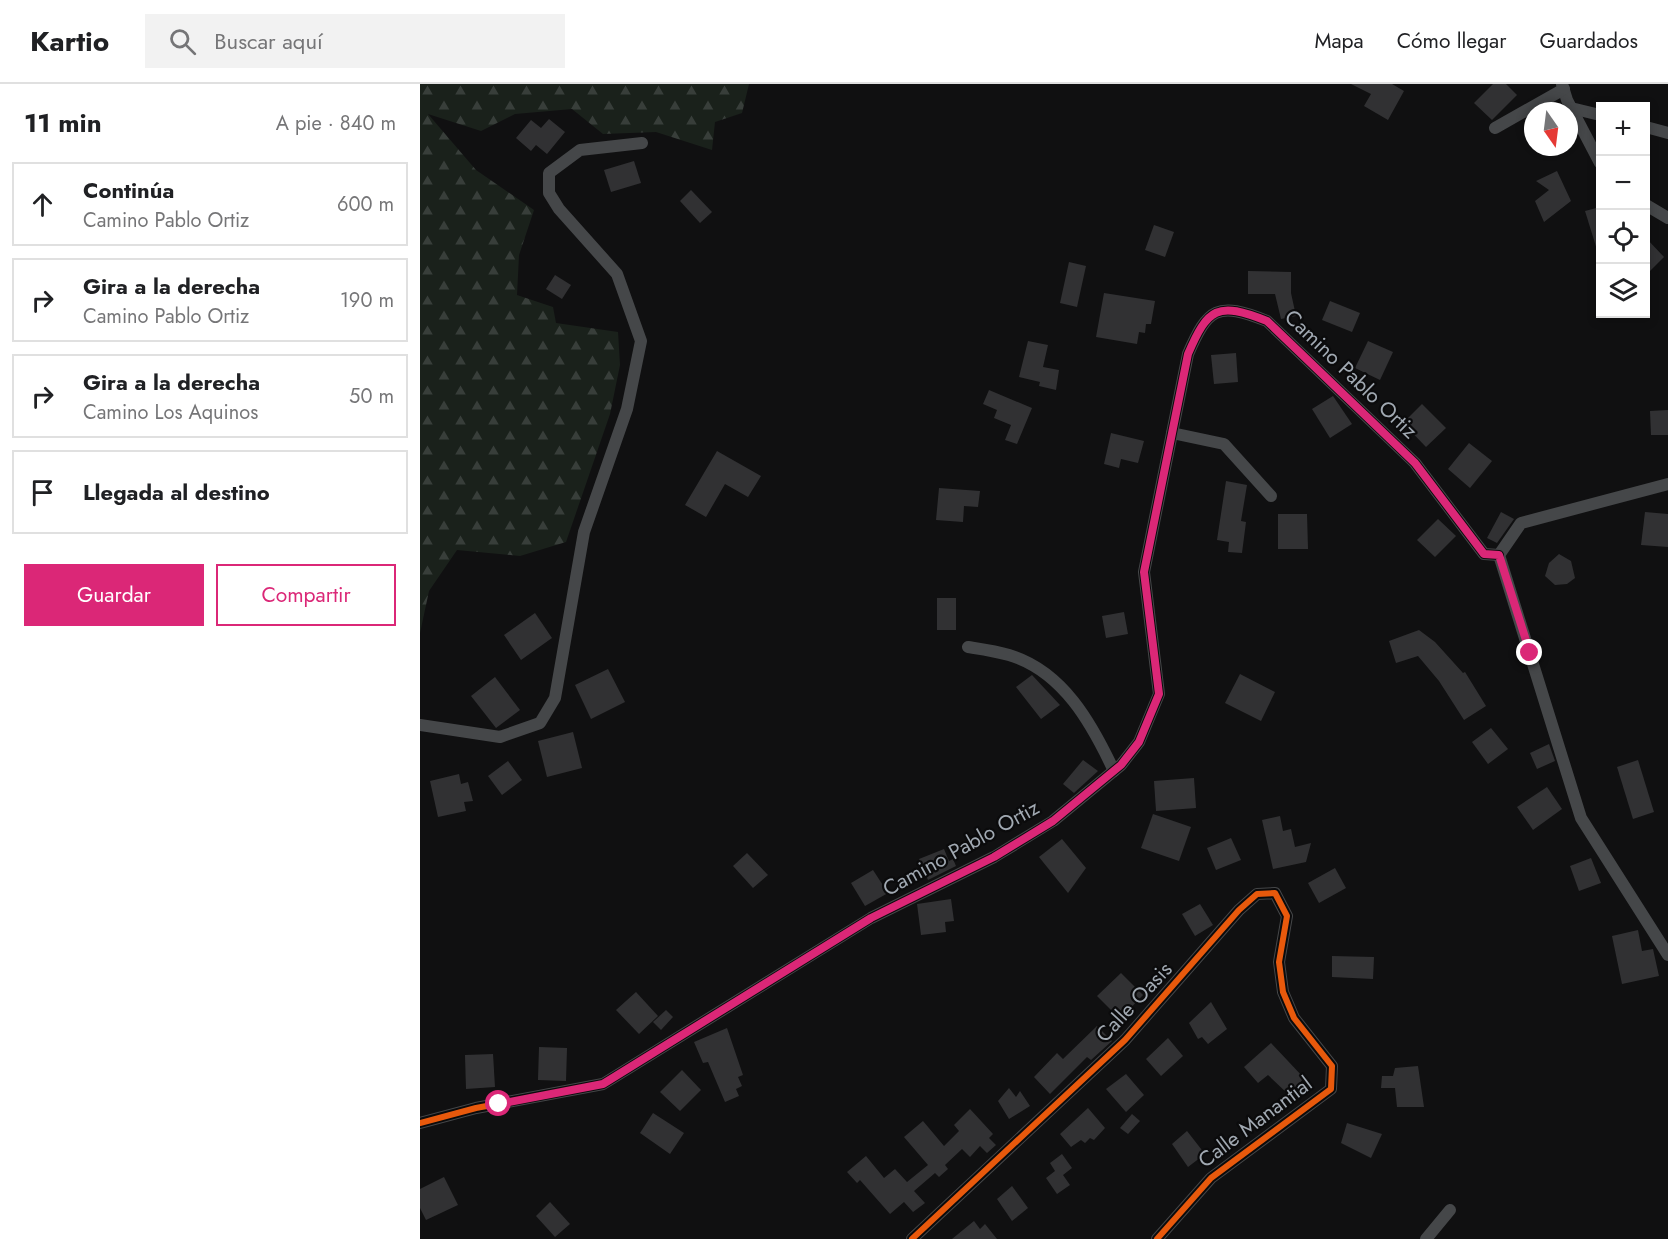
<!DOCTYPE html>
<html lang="es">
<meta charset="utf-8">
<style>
:root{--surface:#fff;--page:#f2f2f2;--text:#202124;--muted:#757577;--line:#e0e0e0;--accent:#db2777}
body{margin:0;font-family:Jost,sans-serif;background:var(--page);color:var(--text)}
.controls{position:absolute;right:18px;top:18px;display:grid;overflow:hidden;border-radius:0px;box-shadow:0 3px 9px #0003}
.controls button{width:54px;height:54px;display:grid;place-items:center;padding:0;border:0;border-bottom:2px solid var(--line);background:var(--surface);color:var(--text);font:30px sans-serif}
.compass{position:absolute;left:1104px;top:18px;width:54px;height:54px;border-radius:50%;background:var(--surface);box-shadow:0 3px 9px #0003;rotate:166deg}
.stop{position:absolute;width:18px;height:18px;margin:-14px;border:4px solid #db2777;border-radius:50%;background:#fff}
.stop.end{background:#db2777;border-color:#fff;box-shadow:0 2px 6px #0008}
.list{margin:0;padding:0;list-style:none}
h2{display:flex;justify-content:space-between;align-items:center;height:78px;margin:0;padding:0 24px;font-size:26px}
h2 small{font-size:20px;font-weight:400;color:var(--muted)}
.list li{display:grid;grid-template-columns:39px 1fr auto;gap:18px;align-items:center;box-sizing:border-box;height:84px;margin:0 12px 12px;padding:0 12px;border:2px solid var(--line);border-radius:0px}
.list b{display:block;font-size:22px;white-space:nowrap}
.list p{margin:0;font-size:20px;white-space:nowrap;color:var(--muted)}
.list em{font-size:20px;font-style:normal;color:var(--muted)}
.actions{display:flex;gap:12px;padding:18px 24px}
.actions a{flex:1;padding:14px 0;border:2px solid var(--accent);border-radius:0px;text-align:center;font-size:21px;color:var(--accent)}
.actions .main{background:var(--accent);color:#fff}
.icon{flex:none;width:33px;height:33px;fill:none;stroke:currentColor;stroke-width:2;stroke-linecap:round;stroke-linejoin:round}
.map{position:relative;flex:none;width:1248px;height:1155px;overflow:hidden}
header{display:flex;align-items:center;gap:36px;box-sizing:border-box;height:84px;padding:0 30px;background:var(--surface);border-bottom:2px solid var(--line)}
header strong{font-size:28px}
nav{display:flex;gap:33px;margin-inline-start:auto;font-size:21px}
.search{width:420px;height:54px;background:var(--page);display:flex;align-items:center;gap:15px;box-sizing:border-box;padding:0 21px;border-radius:0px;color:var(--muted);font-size:22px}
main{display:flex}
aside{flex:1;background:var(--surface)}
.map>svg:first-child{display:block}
.forest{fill:url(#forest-firs)}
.building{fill:#313133}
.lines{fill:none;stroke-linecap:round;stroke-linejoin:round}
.minor{stroke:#454749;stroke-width:12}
.cycleway-casing{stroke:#0b0b0c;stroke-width:10}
.cycleway{stroke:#e8590c;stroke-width:6}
.route{stroke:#db2777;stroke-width:8}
.labels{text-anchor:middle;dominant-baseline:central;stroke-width:4.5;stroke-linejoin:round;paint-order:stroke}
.street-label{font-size:21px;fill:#a1a9b2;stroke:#0b0b0c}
</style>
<header>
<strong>Kartio</strong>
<div class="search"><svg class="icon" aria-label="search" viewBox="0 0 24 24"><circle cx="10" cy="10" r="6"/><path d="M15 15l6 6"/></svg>Buscar aquí</div>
<nav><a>Mapa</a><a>Cómo llegar</a><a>Guardados</a></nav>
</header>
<main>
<aside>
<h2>11 min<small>A pie · 840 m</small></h2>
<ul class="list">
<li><svg class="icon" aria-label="ahead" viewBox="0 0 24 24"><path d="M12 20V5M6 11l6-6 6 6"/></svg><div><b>Continúa</b><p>Camino Pablo Ortiz</p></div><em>600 m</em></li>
<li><svg class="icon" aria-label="right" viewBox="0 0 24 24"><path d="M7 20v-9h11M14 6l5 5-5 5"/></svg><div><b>Gira a la derecha</b><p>Camino Pablo Ortiz</p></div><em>190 m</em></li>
<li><svg class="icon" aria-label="right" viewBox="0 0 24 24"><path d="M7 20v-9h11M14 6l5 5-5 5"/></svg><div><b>Gira a la derecha</b><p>Camino Los Aquinos</p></div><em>50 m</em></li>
<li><svg class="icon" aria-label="arrive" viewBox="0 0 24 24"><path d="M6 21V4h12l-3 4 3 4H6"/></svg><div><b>Llegada al destino</b></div></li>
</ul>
<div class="actions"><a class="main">Guardar</a><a>Compartir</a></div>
</aside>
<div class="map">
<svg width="1248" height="1155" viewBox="0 0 1248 1155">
<defs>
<pattern id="forest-firs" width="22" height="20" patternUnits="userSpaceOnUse" patternTransform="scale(1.5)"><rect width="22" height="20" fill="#1a211b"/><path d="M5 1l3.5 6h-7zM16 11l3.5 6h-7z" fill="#383e3a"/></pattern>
</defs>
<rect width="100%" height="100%" fill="#101011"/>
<polygon class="forest" points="0,0 329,0 322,29 295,38 292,66 236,48 183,50 152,25 95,30 61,47 8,30 56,86 114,126 99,171 97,211 133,223 136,239 198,248 200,281 190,330 146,458 100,472 37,466 9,507 0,549"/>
<g class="building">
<polygon points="931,0 972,0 984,7 968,36 944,22 951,10"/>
<polygon points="1073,0 1086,0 1097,11 1072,36 1054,19"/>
<polygon points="129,35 145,48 127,70 116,61 111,67 96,54 111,36 121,44"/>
<polygon points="214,77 221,99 191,108 184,86"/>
<polygon points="1137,87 1151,117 1124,138 1115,117 1129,106 1116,97"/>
<polygon points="271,106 292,128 280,139 260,117"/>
<polygon points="1180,123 1180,169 1178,169 1165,127"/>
<polygon points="734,141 754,148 745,173 725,166"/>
<polygon points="1226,154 1244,173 1226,191"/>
<polygon points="649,178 666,182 657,223 640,219"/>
<polygon points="828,187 871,188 871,209 876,232 861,235 855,210 828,210"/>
<polygon points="135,191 151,201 142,215 126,205"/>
<polygon points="684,209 735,217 731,240 726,240 725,249 719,248 717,260 676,253"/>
<polygon points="910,217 940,229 932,248 902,236"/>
<polygon points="608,257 628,261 623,283 639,286 636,306 619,302 620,298 599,293"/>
<polygon points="948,257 973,268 960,296 935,284"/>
<polygon points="816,269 818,298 794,300 791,271"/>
<polygon points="569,306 612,324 597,360 585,356 591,341 574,334 577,326 563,320"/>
<polygon points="913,312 932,340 910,354 892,325"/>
<polygon points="1002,320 1026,344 1006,363 983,339"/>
<polygon points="1248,326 1248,351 1231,351 1230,327"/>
<polygon points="691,349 724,357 718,379 701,375 699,384 684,380"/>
<polygon points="1049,359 1072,377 1050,404 1028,385"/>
<polygon points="297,367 341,392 328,413 305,400 286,433 265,421"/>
<polygon points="806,397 827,401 821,437 826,438 822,469 808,468 809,458 797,456"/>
<polygon points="519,404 560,407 558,423 544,422 543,438 516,436"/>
<polygon points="1081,428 1094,435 1077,459 1067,454"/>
<polygon points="1225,428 1248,430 1248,463 1221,461"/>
<polygon points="858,430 887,430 888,465 858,465"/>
<polygon points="1018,435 1036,452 1015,473 997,456"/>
<polygon points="1139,470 1151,477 1155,494 1147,500 1135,501 1125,492 1129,479"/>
<rect x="517" y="514" width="19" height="32"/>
<polygon points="704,528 708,550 686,554 682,532"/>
<polygon points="115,529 132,554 101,576 84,551"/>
<polygon points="999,546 1015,558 1043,589 1045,588 1066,622 1044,636 1019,597 998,572 976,579 969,557"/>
<polygon points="188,585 205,618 171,635 155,601"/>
<polygon points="820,590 855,608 841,637 805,619"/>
<polygon points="612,591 640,621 621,635 596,603"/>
<polygon points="75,593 100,626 76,644 51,612"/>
<polygon points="1071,644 1088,665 1068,680 1052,658"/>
<polygon points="153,648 162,684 127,693 118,657"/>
<polygon points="1129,660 1135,677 1117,685 1110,669"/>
<polygon points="663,676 678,687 654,709 643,700"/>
<polygon points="1218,676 1234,728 1213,735 1197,683"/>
<polygon points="88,677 102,696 82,711 68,692"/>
<polygon points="39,690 41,700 48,698 53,717 44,718 46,727 18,733 10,697"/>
<polygon points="774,694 776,724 736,727 734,697"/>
<polygon points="1127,703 1142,725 1113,746 1097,723"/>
<polygon points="733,730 771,743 759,777 721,764"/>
<polygon points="860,732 863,747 871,745 875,763 891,759 886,778 853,785 842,736"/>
<polygon points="811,754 821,776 796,786 787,764"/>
<polygon points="642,755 666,784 648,809 619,773"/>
<polygon points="524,765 529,777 533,775 536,782 508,796 499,775"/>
<polygon points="327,769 348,791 333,804 313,782"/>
<polygon points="1171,774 1181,799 1159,807 1150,782"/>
<polygon points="915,784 926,804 899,819 888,799"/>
<polygon points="453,786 468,809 445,822 431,799"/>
<polygon points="531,815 534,837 525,838 526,848 501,851 497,820"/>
<polygon points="780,820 793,841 775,852 762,830"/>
<polygon points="1218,846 1222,867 1233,865 1239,892 1202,900 1192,852"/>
<polygon points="912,872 954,873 953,895 912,893"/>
<polygon points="701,889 723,911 700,935 677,912"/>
<polygon points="216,908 238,932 219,950 196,926"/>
<polygon points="791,918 807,945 788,960 782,953 778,955 769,939"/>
<polygon points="246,926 253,933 241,946 233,938"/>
<polygon points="677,942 692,957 671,976 667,973 630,1010 614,993 637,969 643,975"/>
<polygon points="307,944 323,991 318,993 322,1002 316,1005 319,1012 305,1018 288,978 283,979 274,958"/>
<polygon points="748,954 763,972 741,992 726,975"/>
<polygon points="851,959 884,994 869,1011 848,991 838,999 824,983"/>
<polygon points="119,963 147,964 146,997 118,996"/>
<polygon points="73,970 75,1003 46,1005 45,971"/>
<polygon points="998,982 1004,1023 977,1023 975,1004 961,1004 962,992 973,992 975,984"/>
<polygon points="262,986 281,1006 260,1027 240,1008"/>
<polygon points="706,990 724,1011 706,1028 686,1005"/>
<polygon points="589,1004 596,1013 600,1007 610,1022 589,1035 578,1017"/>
<polygon points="668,1024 685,1044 674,1056 670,1054 665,1059 661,1056 651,1063 640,1050"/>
<polygon points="550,1025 573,1050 569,1054 576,1061 567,1069 560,1062 550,1073 542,1065 525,1081 528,1085 519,1093 515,1089 494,1107 505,1119 493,1128 484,1118 470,1130 440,1096 437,1099 427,1088 446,1072 464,1094 475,1085 487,1098 508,1081 484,1053 503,1037 524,1062 539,1047 534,1041"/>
<polygon points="233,1029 264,1049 250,1070 220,1049"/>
<polygon points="712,1030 720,1037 708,1050 700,1044"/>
<polygon points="927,1039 962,1050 951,1074 921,1059"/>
<polygon points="767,1047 785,1070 768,1083 752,1060"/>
<polygon points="642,1070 652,1084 643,1091 650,1101 637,1110 626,1094 635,1087 630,1079"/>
<polygon points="24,1093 38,1121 6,1136 0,1124 0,1105"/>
<polygon points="592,1102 608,1124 592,1137 577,1115"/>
<polygon points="130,1118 150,1140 135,1153 116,1132"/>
<polygon points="554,1137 560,1145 565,1140 577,1155 532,1155"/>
</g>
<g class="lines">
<g class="minor">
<polyline points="1142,0 1147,16 1180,79"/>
<polyline points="1151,24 1180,31"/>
<polyline points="1226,43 1248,49"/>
<polyline points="1075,44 1144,5"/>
<polyline points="1226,121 1248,134"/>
<polyline points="752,349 804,360 851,412"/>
<polyline points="1079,471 1161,734 1248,871"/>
<polyline points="1079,471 1101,439 1248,400"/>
<path d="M548 563C561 565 576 567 589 571 643 587 672 640 694 687"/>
<polyline points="0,641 80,653 120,639 135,614 164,448 207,325 221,257 197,190 139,125 129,109 129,89 160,66 222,59"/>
<path d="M0 1039 56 1024 183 1000 451 834 574 773 633 737 701 681 719 658 739 610 724 488 768 270C788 224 797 217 847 237L995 379 1064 470 1079 471"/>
<polyline points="492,1155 705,956 819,826 837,810 855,809 867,832 859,878 863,908 874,934 912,982 911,1005 791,1094 737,1155"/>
<polyline points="1006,1155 1030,1126"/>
</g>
<defs>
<g id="cycleway">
<path d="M0 1039 56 1024 183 1000 451 834 574 773 633 737 701 681 719 658 739 610 724 488 768 270C788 224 797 217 847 237L995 379 1064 470 1079 471"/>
<polyline points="492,1155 705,956 819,826 837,810 855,809 867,832 859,878 863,908 874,934 912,982 911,1005 791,1094 737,1155"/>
</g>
</defs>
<use href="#cycleway" class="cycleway-casing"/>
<use href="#cycleway" class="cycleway"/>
</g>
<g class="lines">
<path class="route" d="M79 1020 183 1000 451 834 574 773 633 737 701 681 719 658 739 610 724 488 768 270C788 224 797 217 847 237L995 379 1064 470 1079 471 1110 569"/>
</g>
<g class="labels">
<g class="street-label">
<text transform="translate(931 290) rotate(44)">Camino Pablo Ortiz</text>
<text transform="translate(541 764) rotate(-29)">Camino Pablo Ortiz</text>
<text transform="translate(714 918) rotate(-47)">Calle Oasis</text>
<text transform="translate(835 1038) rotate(-37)">Calle Manantial</text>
</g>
</g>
</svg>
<div class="controls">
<button>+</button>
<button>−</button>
<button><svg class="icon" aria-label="locate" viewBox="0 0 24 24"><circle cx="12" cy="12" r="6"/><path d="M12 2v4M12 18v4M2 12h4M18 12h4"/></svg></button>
<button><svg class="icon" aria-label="layers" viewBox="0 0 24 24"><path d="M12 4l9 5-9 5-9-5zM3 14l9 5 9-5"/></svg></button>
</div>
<svg class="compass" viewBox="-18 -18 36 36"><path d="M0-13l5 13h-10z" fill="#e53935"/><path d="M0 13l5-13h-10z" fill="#757577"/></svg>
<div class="stop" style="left:79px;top:1020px"></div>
<div class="stop end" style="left:1110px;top:569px"></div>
</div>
</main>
